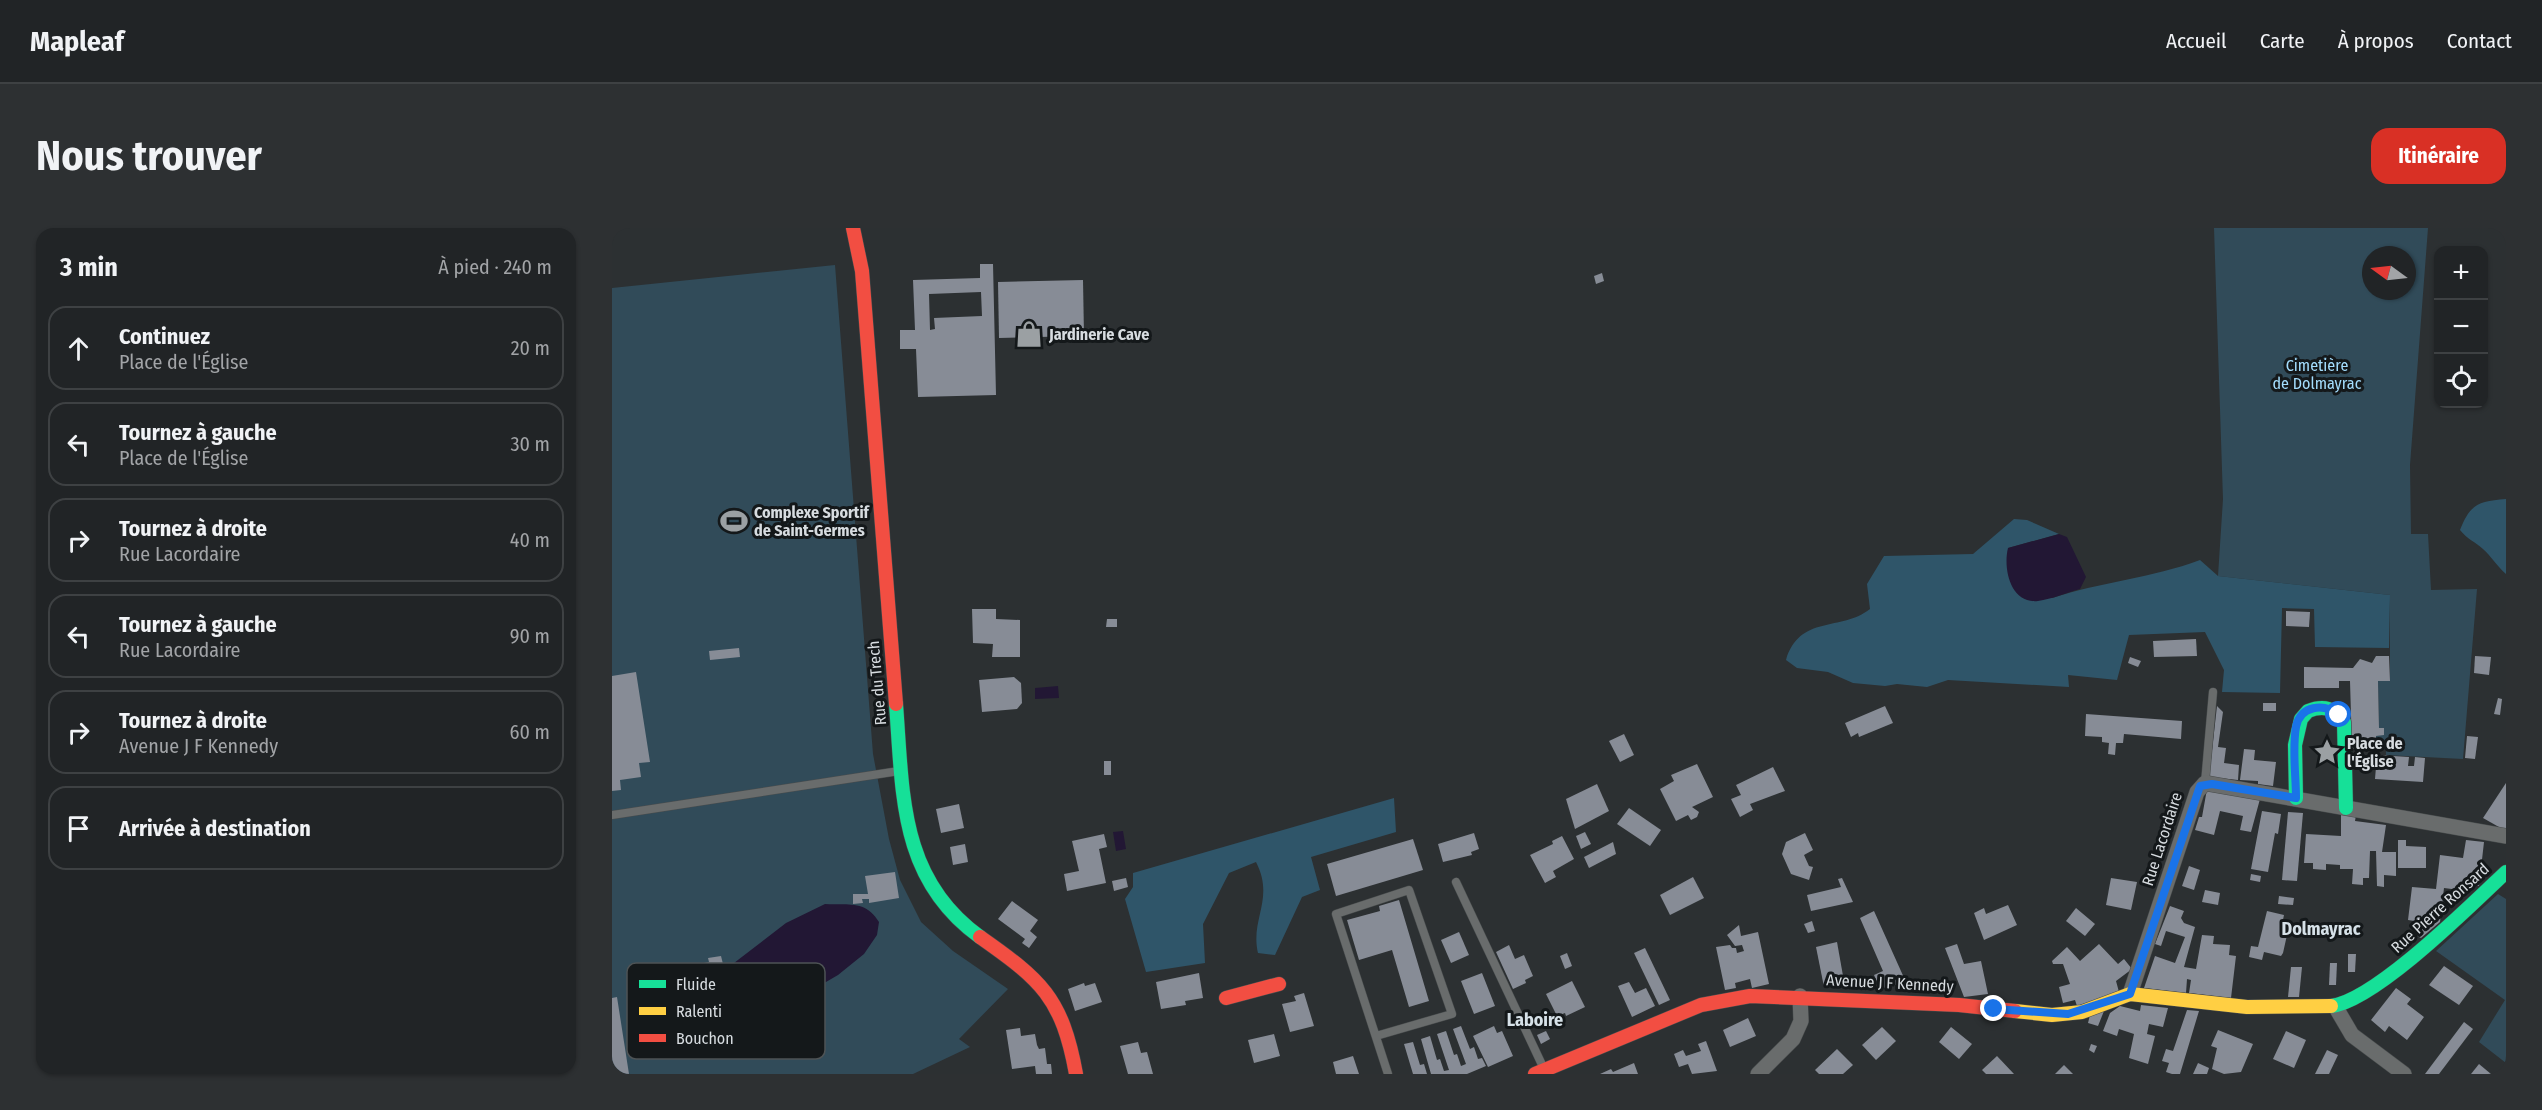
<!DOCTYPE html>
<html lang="fr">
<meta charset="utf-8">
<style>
:root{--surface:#212426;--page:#2d3032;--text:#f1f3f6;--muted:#a2a4a7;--line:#3e4143;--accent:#d93025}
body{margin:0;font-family:"Fira Sans Condensed",sans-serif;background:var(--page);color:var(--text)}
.controls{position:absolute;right:18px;top:18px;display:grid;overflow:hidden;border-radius:12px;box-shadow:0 2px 4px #0004}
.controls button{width:54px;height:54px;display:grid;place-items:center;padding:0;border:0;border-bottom:2px solid var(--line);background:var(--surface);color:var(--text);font:30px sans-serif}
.compass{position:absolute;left:1750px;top:18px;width:54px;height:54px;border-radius:50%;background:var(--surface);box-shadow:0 2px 4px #0004;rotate:285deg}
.stop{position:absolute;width:18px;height:18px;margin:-14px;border:4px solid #1a73e8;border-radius:50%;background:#fff}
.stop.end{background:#1a73e8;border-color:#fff;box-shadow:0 2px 6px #0008}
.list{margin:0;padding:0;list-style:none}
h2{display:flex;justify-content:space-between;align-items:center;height:78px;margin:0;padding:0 24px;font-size:26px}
h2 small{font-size:20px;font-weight:400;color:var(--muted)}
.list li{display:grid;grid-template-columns:39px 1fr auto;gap:18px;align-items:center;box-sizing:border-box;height:84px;margin:0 12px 12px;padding:0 12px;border:2px solid var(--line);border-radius:18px}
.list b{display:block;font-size:22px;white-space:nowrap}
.list p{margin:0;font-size:20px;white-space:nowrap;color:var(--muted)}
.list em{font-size:20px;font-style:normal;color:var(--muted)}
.icon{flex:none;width:33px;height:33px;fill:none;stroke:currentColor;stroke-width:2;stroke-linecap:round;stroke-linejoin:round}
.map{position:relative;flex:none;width:1894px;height:846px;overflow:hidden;border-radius:18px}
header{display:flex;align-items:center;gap:36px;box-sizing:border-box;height:84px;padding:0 30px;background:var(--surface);border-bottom:2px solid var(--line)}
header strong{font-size:28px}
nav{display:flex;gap:33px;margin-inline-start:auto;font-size:21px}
.intro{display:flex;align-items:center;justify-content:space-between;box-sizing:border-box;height:144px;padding:0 36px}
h1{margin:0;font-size:42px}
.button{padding:15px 27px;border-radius:18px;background:var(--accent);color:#fff;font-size:21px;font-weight:700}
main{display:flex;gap:36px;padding:0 36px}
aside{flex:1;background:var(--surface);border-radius:18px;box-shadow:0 2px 4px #0004}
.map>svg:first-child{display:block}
.green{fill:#314b59;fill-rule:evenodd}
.forest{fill:#2f5569}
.water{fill:#221734}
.building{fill:#878c96;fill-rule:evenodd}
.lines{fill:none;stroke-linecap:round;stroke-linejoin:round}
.lane-casing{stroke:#484c4d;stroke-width:9}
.street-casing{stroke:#484c4d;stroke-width:16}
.fast-casing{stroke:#484c4d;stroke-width:15}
.slow-casing{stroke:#484c4d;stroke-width:15}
.jam-casing{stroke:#484c4d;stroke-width:15}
.lane{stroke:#696c6c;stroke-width:8}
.street{stroke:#696c6c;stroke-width:15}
.fast{stroke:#16e098;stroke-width:14}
.slow{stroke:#ffcf43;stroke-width:14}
.jam{stroke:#f24e42;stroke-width:14}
.route{stroke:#1a73e8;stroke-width:8}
.labels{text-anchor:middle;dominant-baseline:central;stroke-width:6;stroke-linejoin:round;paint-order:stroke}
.poi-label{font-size:16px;font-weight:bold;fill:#d7dce0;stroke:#14181a;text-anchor:start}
.park-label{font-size:16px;fill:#a4ddfd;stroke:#14181a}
.street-label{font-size:16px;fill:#d7dce0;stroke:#14181a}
.neighbourhood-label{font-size:18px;font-weight:bold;fill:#d6e1e8;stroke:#14181a}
.key{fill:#14181a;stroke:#4e5355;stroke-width:1.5}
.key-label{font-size:16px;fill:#d7dce0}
</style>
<header>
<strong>Mapleaf</strong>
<nav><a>Accueil</a><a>Carte</a><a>À propos</a><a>Contact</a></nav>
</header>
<div class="intro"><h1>Nous trouver</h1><a class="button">Itinéraire</a></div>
<main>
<aside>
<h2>3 min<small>À pied · 240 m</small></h2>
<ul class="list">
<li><svg class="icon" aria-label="ahead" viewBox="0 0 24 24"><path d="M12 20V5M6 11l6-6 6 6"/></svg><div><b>Continuez</b><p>Place de l'Église</p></div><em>20 m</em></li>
<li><svg class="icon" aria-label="left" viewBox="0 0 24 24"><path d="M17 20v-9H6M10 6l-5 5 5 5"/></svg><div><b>Tournez à gauche</b><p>Place de l'Église</p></div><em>30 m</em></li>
<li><svg class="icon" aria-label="right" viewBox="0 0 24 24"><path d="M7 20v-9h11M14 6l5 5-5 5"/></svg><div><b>Tournez à droite</b><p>Rue Lacordaire</p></div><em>40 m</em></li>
<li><svg class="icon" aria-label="left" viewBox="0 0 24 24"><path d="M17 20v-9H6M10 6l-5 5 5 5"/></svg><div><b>Tournez à gauche</b><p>Rue Lacordaire</p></div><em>90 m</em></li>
<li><svg class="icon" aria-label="right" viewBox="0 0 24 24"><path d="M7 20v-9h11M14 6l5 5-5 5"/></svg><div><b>Tournez à droite</b><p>Avenue J F Kennedy</p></div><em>60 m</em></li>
<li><svg class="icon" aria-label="arrive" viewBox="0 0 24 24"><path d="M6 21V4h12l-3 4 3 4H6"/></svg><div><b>Arrivée à destination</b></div></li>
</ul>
</aside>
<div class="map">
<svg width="1894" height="846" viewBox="0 0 1894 846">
<rect width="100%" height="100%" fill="#2c3032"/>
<g class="green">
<path d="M1602 0H1816L1798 237 1799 306H1816L1819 362 1865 361 1851 531 1774 527V521H1764V508L1772 506V500H1767L1766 453 1778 452V367L1606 348 1611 271ZM1759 27H1795V63H1759Z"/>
<polygon points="223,37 261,526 277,611 288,652 309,694 341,723 396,761 347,811 358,819 301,846 0,846 0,60"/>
<polygon points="1886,666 1894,671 1894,835 1867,814 1893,772 1824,723"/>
</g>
<g class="forest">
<path d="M1894 271V346C1885 338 1879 328 1871 321 1862 313 1856 312 1848 302 1858 276 1867 273 1894 271Z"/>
<path d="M1402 291 1415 292 1447 306 1396 320 1440 370C1489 354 1540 350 1588 332L1606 348 1778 367 1777 420 1703 419 1702 381 1670 380 1668 465 1610 464 1612 442 1593 404 1517 407 1505 452 1456 447 1457 459 1336 452 1315 459 1285 456 1273 458 1241 455 1216 444 1185 440 1174 432C1188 386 1229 404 1258 381L1255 356 1272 328 1361 326Z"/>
<path d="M782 570 784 604 699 629 708 662 690 669 663 727 646 725C638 691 663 671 644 634L617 645 591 696 593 735 534 744 513 671 521 659V645Z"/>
</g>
<g class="water">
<path d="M1447 306 1455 309 1474 349 1468 361C1454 365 1440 371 1426 373 1398 376 1391 340 1396 320Z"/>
<polygon points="446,458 447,470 423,471 423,460"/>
<polygon points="511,603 514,621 504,623 501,604"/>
<path d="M213 676C236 677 254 672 267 694L265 707 252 726 226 747 111 814 96 821 80 817 56 786 50 772 52 757 66 745 92 743 122 735 174 695Z"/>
</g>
<g class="building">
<path d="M368 36H381L384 167 306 169 304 121H288V102H303L301 52 368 50ZM369 64 370 88 322 90 323 101 318 102 317 66Z"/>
<polygon points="990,45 992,53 984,56 982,48"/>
<polygon points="471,52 472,108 387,110 386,54"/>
<polygon points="360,381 384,381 384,391 408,392 408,429 380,429 381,416 361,415"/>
<polygon points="1674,383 1698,384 1697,399 1674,398"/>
<polygon points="495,391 505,391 505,399 494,399"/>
<polygon points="1584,411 1585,428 1542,429 1541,413"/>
<polygon points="127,420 128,429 98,432 97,423"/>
<polygon points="1764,428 1777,428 1778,453 1766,453 1767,500 1772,500 1772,507 1764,508 1764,521 1740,521 1738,453 1727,453 1727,460 1692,460 1692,439 1741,440 1748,431 1760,435"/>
<polygon points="1863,428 1879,429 1877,447 1862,445"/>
<polygon points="1518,429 1529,433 1526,439 1516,435"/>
<polygon points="24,444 38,534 27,535 29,549 8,552 9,562 0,563 0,448"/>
<polygon points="402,449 409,455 410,475 405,481 370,484 367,452"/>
<polygon points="1886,470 1890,471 1888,487 1882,486"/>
<rect x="1651" y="475" width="13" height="8"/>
<polygon points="1273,478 1281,495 1247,509 1246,505 1239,509 1233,495"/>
<polygon points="1605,478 1611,484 1606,519 1614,520 1612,535 1627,537 1626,552 1597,549"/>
<polygon points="1474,486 1570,493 1569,511 1512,506 1511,515 1504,515 1503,527 1496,526 1497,515 1490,514 1490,509 1473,508"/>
<polygon points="1012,506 1022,527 1008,534 997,513"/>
<polygon points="1855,508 1866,509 1863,531 1853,530"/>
<polygon points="1632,521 1643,522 1642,532 1664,534 1661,558 1646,556 1646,553 1628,552"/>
<polygon points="1765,527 1797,529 1796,538 1802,538 1803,529 1813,530 1811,554 1763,551"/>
<rect x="492" y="533" width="7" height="14"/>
<polygon points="1085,536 1101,569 1080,579 1087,584 1085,589 1079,592 1076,587 1064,593 1048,561 1062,553 1059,547"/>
<polygon points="1161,539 1173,563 1138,576 1141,582 1128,589 1119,571 1129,567 1124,557"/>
<polygon points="1894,555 1894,603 1871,590"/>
<polygon points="985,556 997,583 963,601 954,571"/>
<polygon points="1595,561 1648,571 1639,604 1628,602 1631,588 1608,583 1602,607 1583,602 1587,589 1590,589"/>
<polygon points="347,576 352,600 329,605 324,581"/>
<polygon points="1017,580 1049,602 1038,618 1005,596"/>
<polygon points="1650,583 1669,586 1666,606 1663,605 1656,644 1639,641"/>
<polygon points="1676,584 1691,585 1685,653 1670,652"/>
<polygon points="1729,586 1744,587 1743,593 1774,597 1770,624 1784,624 1784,648 1772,647 1772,659 1765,658 1764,623 1758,623 1757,650 1751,650 1751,657 1740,656 1741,641 1728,641 1728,637 1714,636 1714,642 1701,641 1701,635 1692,635 1694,606 1729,608"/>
<polygon points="973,604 979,616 969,621 964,608"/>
<polygon points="862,605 867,621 859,624 860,627 831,634 826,616"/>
<polygon points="1193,605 1201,622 1192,627 1197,638 1201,639 1197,652 1179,646 1170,626 1174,614"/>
<polygon points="492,606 495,619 487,621 494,655 455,663 452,646 467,643 460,613"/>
<polygon points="950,608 962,631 941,643 944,649 933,655 918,627 941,616 940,613"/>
<polygon points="801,611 811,642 724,668 715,636"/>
<polygon points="1786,612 1794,612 1794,618 1814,619 1814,640 1786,640"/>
<polygon points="1854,612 1872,614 1867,658 1856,657 1855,663 1832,660 1828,694 1809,710 1805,708 1809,694 1796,692 1800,659 1824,661 1828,627 1851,630"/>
<polygon points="1001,614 1004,626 977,640 972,629"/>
<polygon points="353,616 356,634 341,637 338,619"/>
<polygon points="1577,638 1588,642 1582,662 1570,658"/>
<polygon points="283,644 287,670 257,675 257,671 250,671 251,675 241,676 241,666 256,666 253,648"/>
<polygon points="1639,646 1649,648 1648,654 1638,652"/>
<polygon points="1081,649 1092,670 1058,687 1048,667"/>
<polygon points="514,650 516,659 502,663 500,653"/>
<polygon points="1230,650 1241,674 1199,683 1195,667 1229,659 1226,651"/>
<polygon points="1499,650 1525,654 1519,682 1494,677"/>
<polygon points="1593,662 1608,665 1606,677 1590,674"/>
<polygon points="1667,668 1682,670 1681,677 1666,676"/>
<polygon points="787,672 817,773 797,779 780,722 747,732 735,692 768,683 767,678"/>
<polygon points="400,673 426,692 418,703 425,709 417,720 410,715 413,711 386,691"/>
<polygon points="1396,677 1405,697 1372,712 1362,685 1372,680 1374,686"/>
<polygon points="1558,678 1572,683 1569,690 1572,695 1583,699 1572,739 1584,741 1590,707 1602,708 1601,716 1618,717 1617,727 1624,728 1619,770 1577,765 1579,752 1575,751 1574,765 1532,760 1543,728 1563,735 1573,709 1554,703 1549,718 1543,716"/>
<polygon points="1464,680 1483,696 1473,708 1454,693"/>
<polygon points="1262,683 1293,752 1279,759 1268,760 1262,747 1271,743 1248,690"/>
<polygon points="1655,683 1672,687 1668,706 1675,707 1671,725 1669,728 1652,724 1650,732 1637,729 1639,718 1646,719"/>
<polygon points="1200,693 1203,703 1196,705 1192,696"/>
<polygon points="1127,697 1129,708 1146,704 1157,756 1140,760 1138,751 1123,755 1124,760 1113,762 1104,719 1118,717 1120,720 1124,720 1125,725 1132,723 1130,717 1123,718 1115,707"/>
<polygon points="847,704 857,727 839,735 829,712"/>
<polygon points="1225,714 1233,759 1212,759 1204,719"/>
<polygon points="1345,716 1352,736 1369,733 1376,766 1352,769 1333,720"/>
<polygon points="1487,716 1506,736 1512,731 1520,741 1504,753 1507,764 1465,778 1463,772 1451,775 1447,759 1458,756 1451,736 1441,736 1440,733 1455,719 1468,733"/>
<polygon points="897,717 903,731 912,727 921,748 913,752 914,755 901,761 884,724"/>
<polygon points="1033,720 1058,772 1047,777 1022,725"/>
<polygon points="955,725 960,738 953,741 948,728"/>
<polygon points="1736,726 1744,726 1743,744 1736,744"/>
<polygon points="109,728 111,736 93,741 92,735 97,734 96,730"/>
<polygon points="1718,735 1725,735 1724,757 1717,757"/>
<polygon points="1832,738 1861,758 1847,777 1817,757"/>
<polygon points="1679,739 1690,739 1687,769 1676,769"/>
<polygon points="587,745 591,770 573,773 574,777 549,781 544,754"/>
<polygon points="870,745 883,778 862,786 849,753"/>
<polygon points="960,753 973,779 954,788 953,785 945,788 934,766"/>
<polygon points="1017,754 1023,765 1034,760 1043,778 1020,789 1006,758"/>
<polygon points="472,755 473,758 483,755 490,774 463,783 456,761"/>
<polygon points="1784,760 1799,771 1795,776 1812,789 1795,812 1777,798 1773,804 1759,792"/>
<polygon points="692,765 702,798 678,804 670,776 684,773 682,768"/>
<polygon points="5,769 17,846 0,846 0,770"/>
<polygon points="1529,777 1556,780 1551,799 1537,796 1535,806 1543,808 1536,836 1517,830 1522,806 1507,801 1505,808 1491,803 1498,785 1508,778 1528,783"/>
<polygon points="1575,782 1587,783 1568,846 1560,846 1554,844 1557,835 1550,833 1554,821 1561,823"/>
<polygon points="1492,783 1486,798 1476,795 1478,787"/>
<polygon points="1136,790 1144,808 1118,819 1111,802"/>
<polygon points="1852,794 1861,801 1827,846 1813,846"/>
<polygon points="849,798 858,821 862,819 866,831 870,830 874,838 855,846 819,846 809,811 818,808 825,832 828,831 832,843 837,842 825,806 834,803 842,827 845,826 849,838 854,836 841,801"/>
<polygon points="882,798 885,805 890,803 901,828 876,839 861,808"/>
<polygon points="1270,799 1284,813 1264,832 1250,817"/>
<polygon points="1339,799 1360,816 1347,831 1327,814"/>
<polygon points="408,800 409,808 423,806 425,817 427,821 433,820 435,836 439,836 440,846 424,846 423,838 400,841 394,802"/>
<polygon points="1606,802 1641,816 1629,844 1612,846 1600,841 1605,820 1599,818"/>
<polygon points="934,803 938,811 929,816 925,807"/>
<polygon points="1674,803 1694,812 1682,840 1661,831"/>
<polygon points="662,806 668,828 642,835 636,812"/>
<polygon points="1094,813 1105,843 1080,846 1076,836 1067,839 1062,826 1071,822 1074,828 1089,823 1086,816"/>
<polygon points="526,814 529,825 535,824 541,846 516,846 508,818"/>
<polygon points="801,814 808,837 812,836 815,846 801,846 792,816"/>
<polygon points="1479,816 1485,818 1482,825 1477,822"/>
<polygon points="1225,821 1241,837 1231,846 1207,846 1203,842"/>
<polygon points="1715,822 1726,827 1717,846 1703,846"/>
<polygon points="741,828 747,846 724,846 721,834"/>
<polygon points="1385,828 1402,846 1374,846 1370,842"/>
<polygon points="1022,835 1026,846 988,846 999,841 1001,844"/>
<polygon points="1586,835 1597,840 1595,846 1581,846"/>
<polygon points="1867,836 1879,846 1859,846"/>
<polygon points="1452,837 1461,846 1443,846"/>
</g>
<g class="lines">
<defs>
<g id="lane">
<polyline points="1593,555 1601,464"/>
<polyline points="0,587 287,543"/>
<polyline points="844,654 932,841"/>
<polyline points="764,808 840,786 797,662 724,686 776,846"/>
</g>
<g id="street">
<polyline points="1518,766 1585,564 1593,555 1894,608"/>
<polyline points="1723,778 1740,807 1792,846"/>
<polyline points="1146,846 1181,811 1189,793 1188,768"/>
</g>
<g id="fast">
<path d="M284 476C291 566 287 651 368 709"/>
<path d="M1684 570 1683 517 1689 491 1696 483C1712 477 1722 480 1732 494L1734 580"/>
<path d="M1719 778C1763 773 1860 676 1894 644"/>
</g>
<polyline id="slow" points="1403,783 1440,787 1470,784 1518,766 1635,779 1719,778"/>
<g id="jam">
<polyline points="241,0 250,43 284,476"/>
<path d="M368 709C429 752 450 769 464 846"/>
<polyline points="614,770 667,756"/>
<polyline points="923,846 1089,777 1138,768 1347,777 1403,783"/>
</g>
</defs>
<use href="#lane" class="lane-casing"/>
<use href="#street" class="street-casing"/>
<use href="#fast" class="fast-casing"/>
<use href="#slow" class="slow-casing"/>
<use href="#jam" class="jam-casing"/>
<use href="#lane" class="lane"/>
<use href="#street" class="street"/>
<use href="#fast" class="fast"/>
<use href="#slow" class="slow"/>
<use href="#jam" class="jam"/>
</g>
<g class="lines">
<path class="route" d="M1382 781 1456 786 1518 766 1588 558 1600 556 1684 570C1684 548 1680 521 1684 499 1688 477 1712 475 1727 487"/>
</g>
<defs>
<symbol id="shop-bare" viewBox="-9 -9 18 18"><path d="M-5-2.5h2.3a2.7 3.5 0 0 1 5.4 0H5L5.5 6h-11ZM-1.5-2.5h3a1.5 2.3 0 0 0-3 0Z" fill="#9ba0a3" stroke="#14181a" stroke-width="2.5" paint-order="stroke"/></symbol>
<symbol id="stadium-bare" viewBox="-9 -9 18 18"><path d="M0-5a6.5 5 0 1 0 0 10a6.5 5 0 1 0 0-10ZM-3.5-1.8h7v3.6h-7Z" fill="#9ba0a3" stroke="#14181a" stroke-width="2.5" paint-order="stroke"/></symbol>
<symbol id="sight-bare" viewBox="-9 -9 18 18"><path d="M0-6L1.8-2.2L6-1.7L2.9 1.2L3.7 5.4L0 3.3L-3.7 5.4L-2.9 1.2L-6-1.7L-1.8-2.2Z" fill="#9ba0a3" stroke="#14181a" stroke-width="2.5" paint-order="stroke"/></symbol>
</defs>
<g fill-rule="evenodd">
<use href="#shop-bare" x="398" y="87" width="38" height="38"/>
<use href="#stadium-bare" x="103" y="274" width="38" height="38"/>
<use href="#sight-bare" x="1696" y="505" width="38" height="38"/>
</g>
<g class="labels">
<g class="poi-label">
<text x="437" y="106">Jardinerie Cave</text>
<text x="142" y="284">Complexe Sportif<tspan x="142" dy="18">de Saint-Germes</tspan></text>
<text x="1735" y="515">Place de<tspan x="1735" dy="18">l'Église</tspan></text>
</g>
<g class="park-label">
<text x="1705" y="137">Cimetière<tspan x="1705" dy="18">de Dolmayrac</tspan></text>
</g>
<g class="street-label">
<text transform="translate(265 455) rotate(-95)">Rue du Trech</text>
<text transform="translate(1550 611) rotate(-72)">Rue Lacordaire</text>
<text transform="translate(1828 680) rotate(-42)">Rue Pierre Ronsard</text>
<text transform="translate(1278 755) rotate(3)">Avenue J F Kennedy</text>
</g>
<g class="neighbourhood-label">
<text x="1709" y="701">Dolmayrac</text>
<text x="923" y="792">Laboire</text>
</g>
</g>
<rect x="15" y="735" width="198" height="96" rx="9" class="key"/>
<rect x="27" y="752" width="27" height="8" fill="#16e098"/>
<rect x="27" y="779" width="27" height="8" fill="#ffcf43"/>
<rect x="27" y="806" width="27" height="8" fill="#f24e42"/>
<g class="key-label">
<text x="64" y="762">Fluide</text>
<text x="64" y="789">Ralenti</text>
<text x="64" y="816">Bouchon</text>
</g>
</svg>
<div class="controls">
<button>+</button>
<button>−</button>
<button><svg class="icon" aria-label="locate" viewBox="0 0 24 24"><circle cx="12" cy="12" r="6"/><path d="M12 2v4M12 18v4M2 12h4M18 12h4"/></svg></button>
</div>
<svg class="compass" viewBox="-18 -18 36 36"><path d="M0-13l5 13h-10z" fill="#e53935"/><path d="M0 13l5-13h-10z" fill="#a2a4a7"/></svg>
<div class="stop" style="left:1727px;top:487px"></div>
<div class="stop end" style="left:1382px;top:781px"></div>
</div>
</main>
